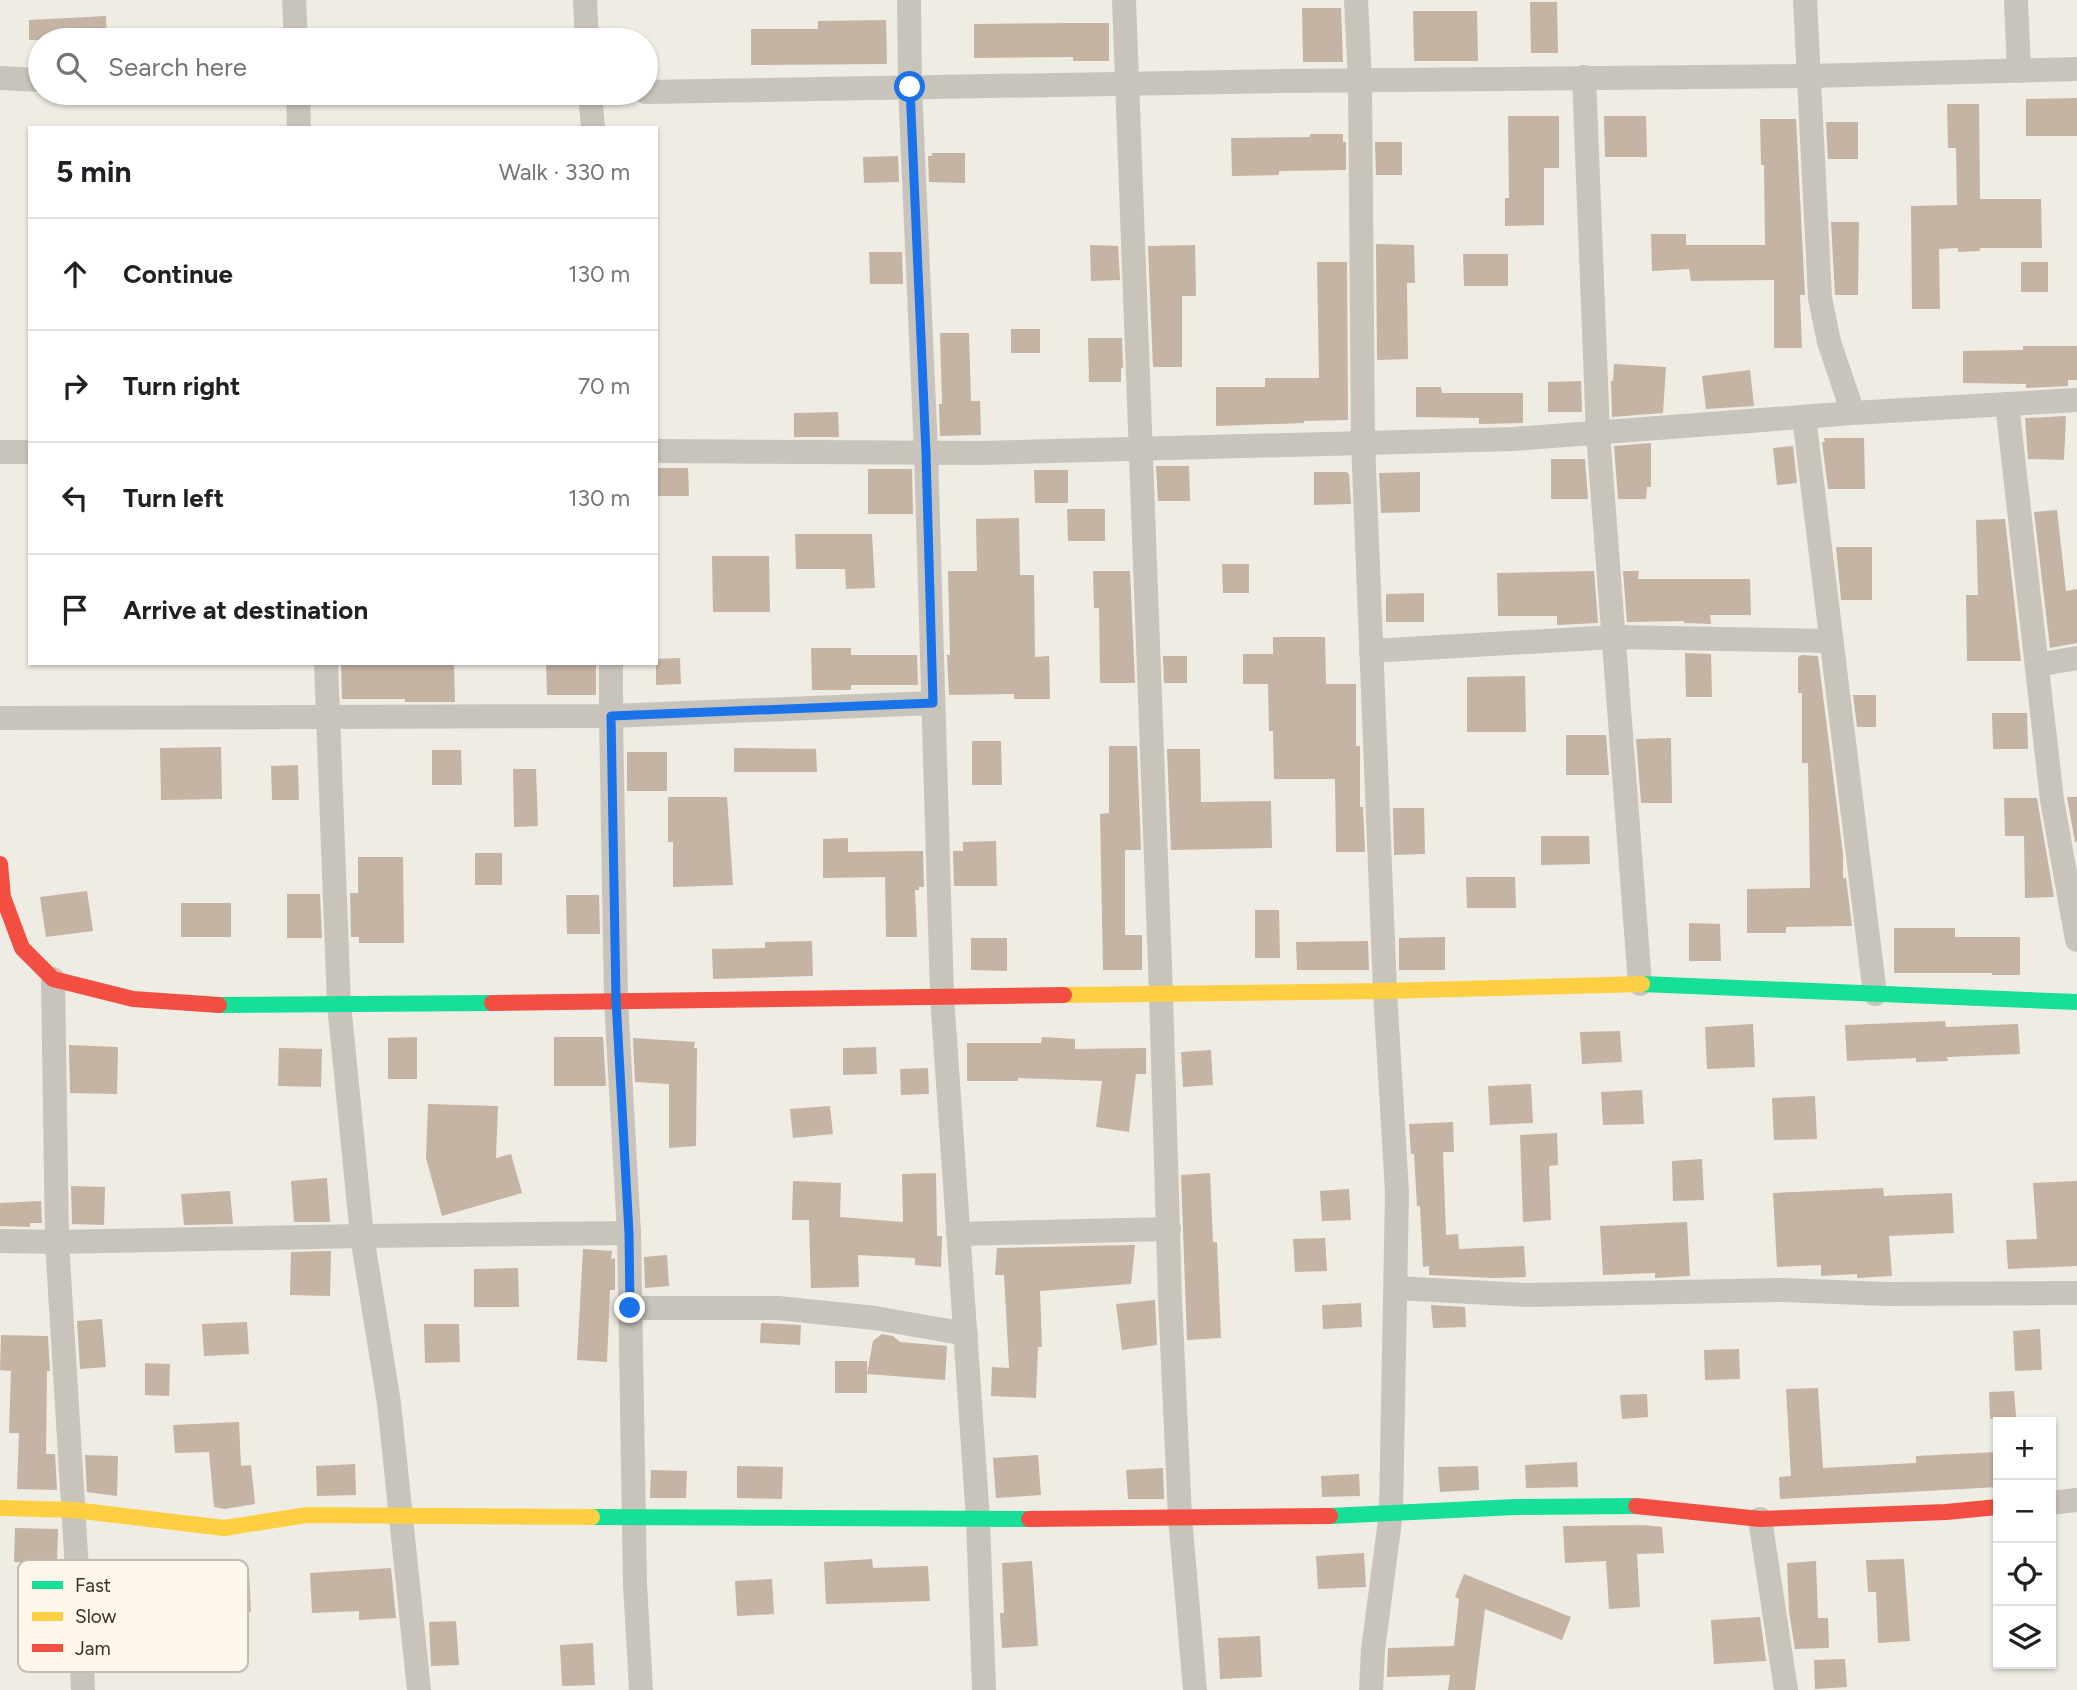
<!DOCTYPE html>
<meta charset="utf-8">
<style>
:root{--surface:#fff;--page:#f6f6f6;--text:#202124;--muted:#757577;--line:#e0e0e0}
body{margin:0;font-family:Figtree,sans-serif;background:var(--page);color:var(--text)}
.controls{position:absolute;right:21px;bottom:21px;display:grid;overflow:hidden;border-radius:0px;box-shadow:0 2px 5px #0004}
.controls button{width:63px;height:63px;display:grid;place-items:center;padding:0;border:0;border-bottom:2px solid var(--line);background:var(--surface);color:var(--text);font:35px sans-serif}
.stop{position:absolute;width:21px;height:21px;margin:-16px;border:5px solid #1a73e8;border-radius:50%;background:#fff}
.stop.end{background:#1a73e8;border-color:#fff;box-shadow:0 2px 7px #0008}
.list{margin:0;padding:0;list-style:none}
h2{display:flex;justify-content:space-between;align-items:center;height:91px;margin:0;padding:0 28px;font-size:30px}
h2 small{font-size:23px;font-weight:400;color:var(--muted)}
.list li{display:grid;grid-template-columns:46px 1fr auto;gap:21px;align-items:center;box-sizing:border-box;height:112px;padding:0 28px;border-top:2px solid var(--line)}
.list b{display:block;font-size:26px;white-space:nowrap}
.list em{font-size:23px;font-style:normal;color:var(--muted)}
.icon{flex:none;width:38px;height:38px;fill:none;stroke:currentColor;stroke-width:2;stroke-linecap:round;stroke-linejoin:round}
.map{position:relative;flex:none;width:2077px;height:1690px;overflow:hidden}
.search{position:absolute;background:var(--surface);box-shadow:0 2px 5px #0004;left:28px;top:28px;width:630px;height:77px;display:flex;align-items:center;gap:18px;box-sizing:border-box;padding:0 24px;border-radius:38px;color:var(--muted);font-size:26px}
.panel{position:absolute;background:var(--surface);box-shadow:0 2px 5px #0004;left:28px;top:126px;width:630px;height:539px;border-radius:0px}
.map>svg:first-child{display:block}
.building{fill:#c5b3a3}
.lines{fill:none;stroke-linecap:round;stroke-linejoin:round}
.street{stroke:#c9c4bb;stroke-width:24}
.fast{stroke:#16e098;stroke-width:16}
.slow{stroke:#ffcf43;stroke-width:16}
.jam{stroke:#f24e42;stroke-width:16}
.route{stroke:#1a73e8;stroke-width:9}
.key{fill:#fcf7ea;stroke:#c2bcb0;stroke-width:2}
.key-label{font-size:19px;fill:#3a3229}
</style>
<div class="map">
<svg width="2077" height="1690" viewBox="0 0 2077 1690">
<rect width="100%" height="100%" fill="#efece3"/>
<g class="building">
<polygon points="1530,2 1557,2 1558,53 1531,53"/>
<polygon points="1302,8 1341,8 1343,62 1303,62"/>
<polygon points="1413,11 1477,11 1478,61 1414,61"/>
<polygon points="106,16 107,40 29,40 29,20"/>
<polygon points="886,20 887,64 751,65 751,29 818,29 818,21"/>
<polygon points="1073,23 1109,23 1109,61 1073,61 1073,57 974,58 974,24"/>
<polygon points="2077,98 2077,136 2026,136 2026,99"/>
<polygon points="1947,104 1979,104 1980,199 2041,199 2042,248 1980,248 1980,251 1958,252 1958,248 1939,249 1940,309 1912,309 1911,206 1957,205 1956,148 1948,148"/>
<polygon points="1508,116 1559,116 1559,168 1544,168 1544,225 1505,226 1505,198 1509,198"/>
<polygon points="1604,116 1646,116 1647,157 1605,157"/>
<polygon points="1760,119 1796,119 1805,295 1800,295 1802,348 1774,348 1774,280 1691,281 1689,269 1652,271 1651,234 1686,234 1686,245 1765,245 1764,165 1761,165"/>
<polygon points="1826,122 1858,122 1858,159 1828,159"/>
<polygon points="1310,134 1343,134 1343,142 1346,142 1346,170 1279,171 1279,175 1232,176 1231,138 1310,137"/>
<polygon points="1375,142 1402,142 1402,175 1376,175"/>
<polygon points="932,153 965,153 965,183 929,182 928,156 932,156"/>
<polygon points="898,156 899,182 864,183 863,157"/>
<polygon points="1831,222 1859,222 1858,295 1835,295"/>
<polygon points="1376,244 1414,245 1415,283 1407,283 1408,359 1377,360"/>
<polygon points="1090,245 1118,246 1120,280 1091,281"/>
<polygon points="1195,245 1196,296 1182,296 1182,367 1153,367 1148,246"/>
<polygon points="869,252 902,252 903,284 870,284"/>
<polygon points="1463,254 1508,254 1508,286 1464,286"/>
<polygon points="1317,262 1347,262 1348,420 1304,421 1304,423 1216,426 1216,387 1265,387 1265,378 1319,378"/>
<rect x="2021" y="262" width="27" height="30"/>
<rect x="1011" y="329" width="29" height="24"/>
<polygon points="940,333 969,333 971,401 980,401 981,435 940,436 939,404 942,404"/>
<polygon points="1088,338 1122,338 1123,368 1121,368 1121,382 1089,382"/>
<polygon points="2023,346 2077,346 2077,380 2068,380 2068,386 2026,388 2026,384 1963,383 1963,351 2023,350"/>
<polygon points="1614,364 1666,367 1663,413 1612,417 1611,381 1613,381"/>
<polygon points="1750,370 1754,406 1706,409 1702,376"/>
<polygon points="1581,381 1582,412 1548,412 1548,382"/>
<polygon points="1416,387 1441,387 1442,393 1523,393 1523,423 1479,424 1479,418 1416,417"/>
<polygon points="838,412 839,437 794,437 794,413"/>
<polygon points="2066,416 2064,460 2028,459 2025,418"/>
<polygon points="1824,438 1864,438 1865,489 1828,489 1822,442 1825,442"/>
<polygon points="1651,443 1651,487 1647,487 1646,499 1618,499 1614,446"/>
<polygon points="1793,446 1797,483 1777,485 1773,448"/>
<polygon points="1551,459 1585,459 1588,499 1551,499"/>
<polygon points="1156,466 1189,466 1190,501 1158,501"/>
<polygon points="656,468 688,468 689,496 656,496"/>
<polygon points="868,469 912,469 913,514 868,514"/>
<polygon points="1034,470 1068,470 1068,503 1035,503"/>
<polygon points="1314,472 1347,472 1349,474 1351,504 1314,505"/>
<polygon points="1420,472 1420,512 1381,513 1379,473"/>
<polygon points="1067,509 1105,509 1105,541 1068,541"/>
<polygon points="2057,510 2066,591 2077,589 2077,643 2050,648 2034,512"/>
<polygon points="1019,518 1020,575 1034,575 1035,657 1049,656 1050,699 1014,699 1014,694 949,695 947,655 950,655 948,571 977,571 976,519"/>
<polygon points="2005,519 2021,661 1967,661 1966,595 1978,595 1976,520"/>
<polygon points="795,534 872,534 875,588 846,589 845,569 796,569"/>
<polygon points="1836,547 1872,547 1872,600 1841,600"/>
<polygon points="712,556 769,556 770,612 713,612"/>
<polygon points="1222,564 1249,564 1249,593 1223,593"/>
<polygon points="1093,571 1130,571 1135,683 1100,683 1099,608 1094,608"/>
<polygon points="1594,571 1598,623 1557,625 1557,616 1498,616 1497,573"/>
<polygon points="1623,571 1639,571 1638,579 1750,579 1751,615 1710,615 1711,624 1684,623 1684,621 1627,622"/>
<polygon points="1424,593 1424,622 1386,622 1386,594"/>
<polygon points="1273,637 1325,637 1326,684 1356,684 1356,746 1360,746 1360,807 1363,807 1365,852 1336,852 1335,779 1274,779 1273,731 1269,731 1268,684 1243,684 1243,654 1273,654"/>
<polygon points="811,648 851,648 851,655 917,655 918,685 851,685 851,690 812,690"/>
<polygon points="1685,653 1711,654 1712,697 1686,697"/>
<polygon points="1802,655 1818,656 1843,854 1843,878 1846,878 1852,926 1786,927 1786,933 1747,933 1747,889 1810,888 1808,763 1802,763 1802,693 1798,693 1798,657"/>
<polygon points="1163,656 1187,656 1187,683 1164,683"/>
<polygon points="680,658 681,684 656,685 656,659"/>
<polygon points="341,663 454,663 455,702 405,702 405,699 342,699"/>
<polygon points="546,663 596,663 596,695 547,695"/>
<polygon points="1525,676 1526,732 1467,732 1467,677"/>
<polygon points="1853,695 1876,695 1876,727 1857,727"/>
<polygon points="1992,713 2027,713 2028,749 1993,749"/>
<polygon points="1566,735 1606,735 1609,775 1566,775"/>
<polygon points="1671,738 1672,803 1641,803 1636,739"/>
<polygon points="972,741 1001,741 1002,785 972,785"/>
<polygon points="1109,746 1137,746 1141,850 1125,850 1125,935 1142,935 1142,970 1103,970 1100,814 1109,813"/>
<polygon points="221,747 222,799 161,800 160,748"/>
<polygon points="734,748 816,749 817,772 734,772"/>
<polygon points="1167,749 1200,749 1201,802 1271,801 1272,848 1171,850"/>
<polygon points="432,750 461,750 462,785 432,785"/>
<rect x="627" y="752" width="40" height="39"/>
<polygon points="298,765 299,800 272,800 271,766"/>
<polygon points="513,769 536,769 538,826 514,827"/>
<polygon points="668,797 727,797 733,885 673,887 673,842 668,842"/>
<polygon points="2067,797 2077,797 2077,841 2075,842"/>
<polygon points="2004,798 2037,798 2054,897 2025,898 2024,836 2005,836"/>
<polygon points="1393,808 1424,808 1425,854 1394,855"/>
<polygon points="1541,836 1589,836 1590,864 1541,865"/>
<polygon points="848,838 848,852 923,851 924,887 919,887 919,890 915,890 917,937 886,937 885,877 823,878 823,839"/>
<polygon points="996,841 997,886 954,886 953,851 963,851 963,842"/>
<rect x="475" y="853" width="27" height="32"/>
<polygon points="358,857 403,857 404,943 359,943 359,937 351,937 350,893 358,893"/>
<polygon points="1466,877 1515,877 1516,908 1467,908"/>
<polygon points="87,891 93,931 46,937 40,897"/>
<polygon points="287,894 320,894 322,938 287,938"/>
<polygon points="566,895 599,895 600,934 567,934"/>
<rect x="181" y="903" width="50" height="34"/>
<polygon points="1255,910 1279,910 1280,958 1255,958"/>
<polygon points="1689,923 1720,924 1721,961 1689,961"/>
<polygon points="1894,928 1955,928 1955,937 2020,937 2020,975 1992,975 1992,973 1894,973"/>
<polygon points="1445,937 1445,970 1399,970 1399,938"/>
<polygon points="971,938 1007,938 1007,971 971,970"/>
<polygon points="812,941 813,976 713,979 712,949 765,948 765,942"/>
<polygon points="1368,941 1369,970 1297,970 1296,942"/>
<polygon points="1945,1021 1946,1027 2018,1024 2020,1054 1947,1057 1948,1061 1916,1062 1916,1058 1847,1061 1845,1025"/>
<polygon points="1753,1024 1755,1067 1707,1069 1705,1027"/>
<polygon points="1620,1031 1622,1062 1582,1064 1580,1032"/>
<polygon points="417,1037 417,1079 388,1079 388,1038"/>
<polygon points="554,1037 603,1037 606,1086 554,1086"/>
<polygon points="1042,1037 1075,1039 1075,1049 1146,1048 1146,1074 1136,1074 1129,1132 1096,1127 1102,1081 1018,1078 1018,1081 967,1081 967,1043 1041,1043"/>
<polygon points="633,1038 695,1042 694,1048 697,1048 696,1146 669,1148 669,1084 635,1082"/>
<polygon points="69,1045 118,1047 117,1094 70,1093"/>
<polygon points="876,1047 877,1074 843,1075 843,1048"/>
<polygon points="279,1048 322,1049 321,1087 278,1086"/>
<polygon points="1211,1050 1213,1085 1183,1087 1181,1052"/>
<polygon points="928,1068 929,1094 901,1095 900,1069"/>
<polygon points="1531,1084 1533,1123 1490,1125 1488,1086"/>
<polygon points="1642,1090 1644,1124 1603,1125 1601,1092"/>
<polygon points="1815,1096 1817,1139 1774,1140 1772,1098"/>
<polygon points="428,1104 498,1106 496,1158 511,1154 522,1193 442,1216 426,1158"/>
<polygon points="830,1106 833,1134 793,1138 790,1109"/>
<polygon points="1453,1122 1454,1152 1443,1152 1446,1235 1458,1234 1459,1249 1524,1246 1526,1277 1494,1278 1429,1275 1429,1266 1423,1267 1420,1206 1417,1206 1414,1154 1411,1154 1409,1124"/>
<polygon points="1557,1133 1558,1165 1549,1166 1551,1220 1523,1222 1520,1135"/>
<polygon points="1702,1159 1704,1200 1673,1201 1672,1161"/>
<polygon points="936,1173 937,1236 942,1236 941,1267 915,1265 915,1258 858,1255 859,1287 811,1288 809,1220 792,1220 793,1181 841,1183 840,1217 903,1222 902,1174"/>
<polygon points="1210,1173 1213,1242 1217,1242 1221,1338 1187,1340 1181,1175"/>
<polygon points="327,1178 330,1222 294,1222 291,1181"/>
<polygon points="2077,1181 2077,1266 2008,1269 2006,1240 2037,1239 2033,1183"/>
<polygon points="71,1186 105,1187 104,1225 72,1224"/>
<polygon points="1883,1188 1884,1196 1952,1193 1954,1233 1889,1236 1892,1276 1857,1278 1857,1274 1821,1276 1821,1265 1777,1267 1773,1193"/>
<polygon points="1349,1189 1351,1220 1322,1221 1320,1191"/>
<polygon points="230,1191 233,1224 184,1225 181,1194"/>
<polygon points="41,1201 42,1223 30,1223 30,1227 0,1226 0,1203"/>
<polygon points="1687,1222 1690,1276 1655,1278 1655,1273 1603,1275 1600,1226"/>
<polygon points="1325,1238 1327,1271 1295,1272 1293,1239"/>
<polygon points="1135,1245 1131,1284 1040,1291 1042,1347 1038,1347 1036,1398 991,1396 992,1367 1009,1368 1004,1275 995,1275 997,1248"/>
<polygon points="583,1249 612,1251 611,1259 615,1258 615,1290 610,1290 607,1362 577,1360"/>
<polygon points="331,1251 330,1296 290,1295 291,1252"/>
<polygon points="667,1255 669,1286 645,1288 644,1257"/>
<polygon points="518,1268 519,1307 474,1307 474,1269"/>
<polygon points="1155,1300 1157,1345 1122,1350 1116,1304"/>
<polygon points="1361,1303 1362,1327 1323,1329 1322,1305"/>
<polygon points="1431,1305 1465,1307 1466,1327 1433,1328"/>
<polygon points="102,1319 106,1367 80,1369 77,1321"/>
<polygon points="247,1322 249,1354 204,1356 202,1324"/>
<polygon points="761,1323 801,1325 800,1345 760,1343"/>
<polygon points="424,1324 459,1324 460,1362 425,1363"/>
<polygon points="2040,1329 2042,1370 2015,1371 2013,1331"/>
<polygon points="882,1334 893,1336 900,1342 947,1346 945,1380 867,1374 873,1341"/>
<polygon points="1,1335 48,1336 50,1371 47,1371 46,1454 55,1454 57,1490 17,1489 19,1433 9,1433 11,1371 0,1370"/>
<polygon points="1739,1349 1740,1379 1705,1380 1704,1350"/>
<rect x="835" y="1361" width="32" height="32"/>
<polygon points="145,1363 170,1364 169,1396 145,1395"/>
<polygon points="1818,1388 1823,1468 1916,1463 1916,1456 1998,1452 1998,1487 1780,1499 1779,1477 1791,1476 1786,1389"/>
<polygon points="2014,1391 2016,1417 1990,1419 1989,1392"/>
<polygon points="1647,1394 1648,1417 1622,1419 1620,1395"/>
<polygon points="239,1422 241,1466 251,1465 255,1504 224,1509 214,1507 209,1452 175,1453 173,1425"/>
<polygon points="85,1455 118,1456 117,1496 87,1492"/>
<polygon points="1038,1455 1041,1495 996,1498 993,1458"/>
<polygon points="1577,1462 1578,1487 1526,1488 1525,1465"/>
<polygon points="355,1464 356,1495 317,1496 316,1466"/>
<polygon points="737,1466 783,1467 782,1499 737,1498"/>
<polygon points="1478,1466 1479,1490 1440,1492 1438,1467"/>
<polygon points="1163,1468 1164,1499 1128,1499 1126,1470"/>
<polygon points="651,1470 687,1471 686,1498 650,1498"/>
<polygon points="1359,1474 1360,1496 1322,1497 1321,1476"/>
<polygon points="1644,1525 1662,1527 1664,1553 1637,1554 1640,1607 1609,1609 1606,1561 1565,1563 1563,1526"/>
<polygon points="15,1528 58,1529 57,1563 14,1562"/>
<polygon points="1364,1553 1366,1587 1318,1589 1316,1556"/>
<polygon points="872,1559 873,1568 928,1566 930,1601 826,1604 824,1562"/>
<polygon points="1904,1559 1910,1641 1878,1643 1876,1592 1868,1592 1866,1560"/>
<polygon points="1032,1561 1038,1646 1002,1648 1000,1613 1004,1613 1002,1563"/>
<polygon points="1816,1561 1818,1618 1828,1618 1829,1648 1795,1649 1789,1612 1787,1563"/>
<polygon points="391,1568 396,1618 359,1620 359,1611 312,1613 310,1573"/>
<polygon points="249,1572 251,1612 213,1614 211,1574"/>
<polygon points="1464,1574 1571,1617 1562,1640 1485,1609 1475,1690 1448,1690 1450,1675 1387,1677 1388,1648 1454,1646 1459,1599 1455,1597"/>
<polygon points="772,1579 774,1614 737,1616 735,1581"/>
<polygon points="1760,1617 1766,1661 1714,1664 1711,1620"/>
<polygon points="456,1621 459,1665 431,1666 429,1622"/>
<polygon points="1260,1636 1262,1677 1220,1679 1218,1638"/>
<polygon points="593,1643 595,1685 562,1686 560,1645"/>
<polygon points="1845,1659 1847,1687 1815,1689 1814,1660"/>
</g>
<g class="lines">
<g class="street">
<polyline points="294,0 296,40"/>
<polyline points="585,0 587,40"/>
<polyline points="909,0 910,87 926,452 942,996 978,1519 984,1690"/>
<polyline points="1124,0 1161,993 1170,1298 1180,1517 1195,1690"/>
<polyline points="1356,0 1360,81 1363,442 1385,991 1397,1192 1391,1513 1373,1650 1371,1690"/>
<polyline points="1805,0 1820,298 1829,342 1853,413"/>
<polyline points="2016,0 2019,71"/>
<polyline points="1584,77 1598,433 1640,984"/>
<polyline points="0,78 40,80"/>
<polyline points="646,92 1285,81 1810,76 2077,69"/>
<polyline points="298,93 299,128"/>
<polyline points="563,93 604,93"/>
<polyline points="590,93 593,128"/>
<polyline points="2007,404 2052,800 2077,940"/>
<polyline points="1804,417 1875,994"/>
<polyline points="656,451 982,453 1514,439 1853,413 2077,400"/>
<polyline points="0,452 30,452"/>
<polyline points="1371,651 1614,637 1831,641"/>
<polyline points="326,663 339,1004 362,1236 389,1403 419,1690"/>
<polyline points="611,663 611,716 616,1000 629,1233 635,1584 641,1690"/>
<polyline points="2037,665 2077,658"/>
<polyline points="0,718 611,716 933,703"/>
<polyline points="53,979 57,1242 79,1603 83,1690"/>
<polyline points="958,1234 1169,1229"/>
<polyline points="0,1241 57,1242 362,1236 629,1233"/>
<polyline points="1396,1288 1527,1295 1782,1290 1887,1294 2077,1293"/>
<polyline points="630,1308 778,1308 875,1318 966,1334"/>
<polyline points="2051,1503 2077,1500"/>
<polyline points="1760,1519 1786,1690"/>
</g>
<g class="fast">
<polyline points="1642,984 2077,1002"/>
<polyline points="219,1005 492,1003"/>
<polyline points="1330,1516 1515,1507 1636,1506"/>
<polyline points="592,1517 1029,1519"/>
</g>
<g class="slow">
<polyline points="1064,995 1385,991 1642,984"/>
<polyline points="0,1508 74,1510 224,1528 307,1515 592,1517"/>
</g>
<g class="jam">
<polyline points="0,864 3,897 22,948 53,979 133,999 219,1005"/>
<polyline points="492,1003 1064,995"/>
<polyline points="1636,1506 1760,1519 1946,1512 1998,1507"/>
<polyline points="1029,1519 1330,1516"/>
</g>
</g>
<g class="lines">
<polyline class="route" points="630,1308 629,1233 616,1000 611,716 933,703 926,453 910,87"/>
</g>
<rect x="18" y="1560" width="230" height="112" rx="10" class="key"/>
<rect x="32" y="1581" width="31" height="8" fill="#16e098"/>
<rect x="32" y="1612" width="31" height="9" fill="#ffcf43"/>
<rect x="32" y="1644" width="31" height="8" fill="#f24e42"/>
<g class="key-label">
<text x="75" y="1592">Fast</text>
<text x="75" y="1623">Slow</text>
<text x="75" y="1655">Jam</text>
</g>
</svg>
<div class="controls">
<button>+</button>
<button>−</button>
<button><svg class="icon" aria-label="locate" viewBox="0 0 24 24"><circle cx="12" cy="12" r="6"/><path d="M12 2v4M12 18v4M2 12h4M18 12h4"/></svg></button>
<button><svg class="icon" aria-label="layers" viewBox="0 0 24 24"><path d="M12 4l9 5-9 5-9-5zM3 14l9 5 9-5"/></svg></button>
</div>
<div class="stop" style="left:910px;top:87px"></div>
<div class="stop end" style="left:630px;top:1308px"></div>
<div class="search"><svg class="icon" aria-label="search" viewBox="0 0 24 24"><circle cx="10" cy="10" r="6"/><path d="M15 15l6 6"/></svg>Search here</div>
<section class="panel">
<h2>5 min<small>Walk · 330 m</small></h2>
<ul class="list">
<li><svg class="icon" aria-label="ahead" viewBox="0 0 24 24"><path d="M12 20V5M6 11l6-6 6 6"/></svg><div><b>Continue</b></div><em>130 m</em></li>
<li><svg class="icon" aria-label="right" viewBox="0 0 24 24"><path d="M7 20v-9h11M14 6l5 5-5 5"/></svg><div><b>Turn right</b></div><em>70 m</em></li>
<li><svg class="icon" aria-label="left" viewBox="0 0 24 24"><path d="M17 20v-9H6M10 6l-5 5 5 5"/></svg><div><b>Turn left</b></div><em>130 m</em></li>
<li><svg class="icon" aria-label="arrive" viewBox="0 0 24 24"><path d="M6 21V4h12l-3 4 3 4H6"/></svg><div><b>Arrive at destination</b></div></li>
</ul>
</section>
</div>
